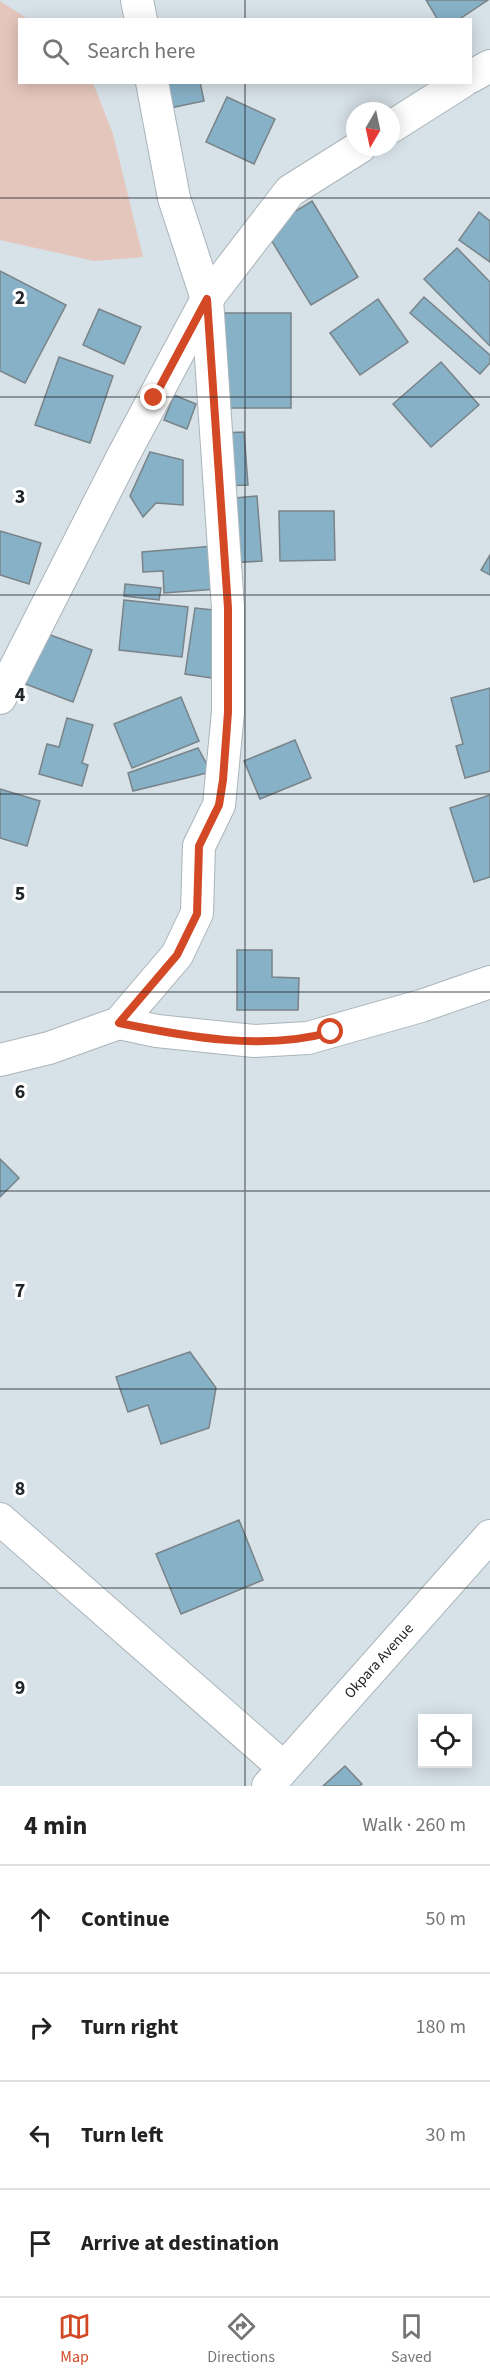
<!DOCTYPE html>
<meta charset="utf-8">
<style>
:root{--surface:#fff;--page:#f2f2f2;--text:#222;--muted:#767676;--line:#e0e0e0;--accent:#d34925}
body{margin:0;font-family:"Source Sans 3",sans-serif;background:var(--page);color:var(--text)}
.controls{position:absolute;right:18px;bottom:18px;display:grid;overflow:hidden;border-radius:0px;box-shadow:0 3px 15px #0003}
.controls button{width:54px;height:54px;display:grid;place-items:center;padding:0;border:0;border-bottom:2px solid var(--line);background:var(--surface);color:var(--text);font:30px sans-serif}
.compass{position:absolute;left:346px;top:102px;width:54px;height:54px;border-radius:50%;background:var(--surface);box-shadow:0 3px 15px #0003;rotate:189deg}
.stop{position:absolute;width:18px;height:18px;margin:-14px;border:4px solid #d34925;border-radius:50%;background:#fff}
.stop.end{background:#d34925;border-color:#fff;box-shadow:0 2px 6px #0008}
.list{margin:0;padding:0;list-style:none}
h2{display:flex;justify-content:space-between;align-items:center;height:78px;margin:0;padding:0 24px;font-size:26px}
h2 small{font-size:20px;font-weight:400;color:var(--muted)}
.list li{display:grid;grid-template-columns:39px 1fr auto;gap:18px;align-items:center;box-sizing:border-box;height:108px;padding:0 24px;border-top:2px solid var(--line)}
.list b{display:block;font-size:22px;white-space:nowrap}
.list em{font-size:20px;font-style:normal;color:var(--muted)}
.icon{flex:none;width:33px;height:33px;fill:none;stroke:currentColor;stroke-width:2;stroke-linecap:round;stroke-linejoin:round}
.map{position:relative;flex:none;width:490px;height:1786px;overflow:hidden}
.search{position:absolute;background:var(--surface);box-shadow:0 3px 15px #0003;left:18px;right:18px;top:18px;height:66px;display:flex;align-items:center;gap:15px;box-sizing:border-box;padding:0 21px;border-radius:0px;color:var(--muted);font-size:22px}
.sheet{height:510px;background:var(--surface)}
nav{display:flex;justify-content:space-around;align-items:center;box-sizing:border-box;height:84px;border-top:2px solid var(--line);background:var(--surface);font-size:16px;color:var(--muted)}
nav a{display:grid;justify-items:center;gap:3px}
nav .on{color:var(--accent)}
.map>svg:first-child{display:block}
.green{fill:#e5c6bd}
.building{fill:#87b1c7;stroke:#798388;stroke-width:1.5}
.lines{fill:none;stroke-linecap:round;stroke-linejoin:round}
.street-casing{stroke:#aab5ba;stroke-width:34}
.street{stroke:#fff;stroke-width:32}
.route{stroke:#d34925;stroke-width:8}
.grid{fill:none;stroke:#212528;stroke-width:1.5;stroke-opacity:0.55}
.labels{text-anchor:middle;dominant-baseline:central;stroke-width:6;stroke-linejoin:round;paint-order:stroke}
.street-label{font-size:15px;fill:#212528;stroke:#fff}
.grid-label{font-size:20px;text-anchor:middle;font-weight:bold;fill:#212528;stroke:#fff;stroke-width:6;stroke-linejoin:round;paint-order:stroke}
</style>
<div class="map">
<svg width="490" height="1786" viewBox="0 0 490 1786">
<rect width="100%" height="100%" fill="#d7e2e8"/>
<polygon class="green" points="0,1 28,19 20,20 20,82 93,83 113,134 143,257 94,261 0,240"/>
<g class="building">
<polygon points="426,0 488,0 458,20 438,20"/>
<polygon points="159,82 200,82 204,101 165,109"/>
<polygon points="227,97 275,119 254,164 206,142"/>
<polygon points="312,201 358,277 311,305 265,230"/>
<polygon points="479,212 490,221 490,262 459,240"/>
<polygon points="457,248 490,282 490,346 424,279"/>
<polygon points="0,271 66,305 25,383 0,371"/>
<polygon points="424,297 490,355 490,363 480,374 410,313"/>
<polygon points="378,299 408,342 360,375 330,333"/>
<polygon points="99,309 141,327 124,364 83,345"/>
<rect x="220" y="313" width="71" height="95"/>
<polygon points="59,357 113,376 90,443 35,425"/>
<polygon points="441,362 479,405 431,447 393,404"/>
<polygon points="174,395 196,404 187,429 164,420"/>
<polygon points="244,432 248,485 224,486 220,433"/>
<polygon points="150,452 183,460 183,505 156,503 143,517 130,496"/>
<polygon points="257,496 262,561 230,563 225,499"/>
<polygon points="279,511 334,511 335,560 280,561"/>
<polygon points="0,531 41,543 29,584 0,575"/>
<polygon points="214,546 218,589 164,593 163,571 143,572 142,552"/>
<polygon points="490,555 490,575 481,570"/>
<polygon points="125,584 161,588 159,600 124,596"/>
<polygon points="124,600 188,607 182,657 119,650"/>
<polygon points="195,608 222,611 218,679 185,674"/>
<polygon points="42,632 92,650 73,702 23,683"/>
<polygon points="490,688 490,771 465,778 456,746 463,744 451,698"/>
<polygon points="181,697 199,741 132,768 114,724"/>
<polygon points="67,718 93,725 82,763 88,765 82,786 39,774 47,744 59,747"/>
<polygon points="295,740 311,778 260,799 244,761"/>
<polygon points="198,748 211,772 133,791 128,773"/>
<polygon points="0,789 40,801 27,846 0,838"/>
<polygon points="490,795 490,877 474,882 450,808"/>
<polygon points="237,950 272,950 272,977 299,978 298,1010 237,1010"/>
<polygon points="0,1159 19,1178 0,1197"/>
<polygon points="190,1352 216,1388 209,1428 161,1444 148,1405 128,1412 116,1377"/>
<polygon points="239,1520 263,1580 181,1614 156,1554"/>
<polygon points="345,1766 362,1784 359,1786 323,1786"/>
</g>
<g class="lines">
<defs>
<g id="street">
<polyline points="137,0 141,20"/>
<polyline points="470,77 490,66"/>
<polyline points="391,127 462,82"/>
<polyline points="0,698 123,456 207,299 290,191 360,147"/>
<polyline points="119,1023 177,955 197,913 199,846 219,805 228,712 228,608 207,299 174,198 152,82"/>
<polyline points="0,1060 49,1048 119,1023 157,1031 254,1041 308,1038 421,1006 490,982"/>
<polyline points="0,1519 283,1767"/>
<polyline points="268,1786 490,1536"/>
</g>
</defs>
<use href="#street" class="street-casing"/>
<use href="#street" class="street"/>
</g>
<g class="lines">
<path class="route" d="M154 398 207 299 228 608V712L223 780 219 805 199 846 197 914 177 955 119 1023C187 1037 264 1051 331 1032"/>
</g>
<path class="grid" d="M245 0V20M245 82V1786M0 198H490M0 397H490M0 595H490M0 794H490M0 992H490M0 1191H490M0 1389H490M0 1588H490"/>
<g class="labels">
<g class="street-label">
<text transform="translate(379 1661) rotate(-48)">Okpara Avenue</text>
</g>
</g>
<g class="grid-label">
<text x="20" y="304">2</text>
<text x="20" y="503">3</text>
<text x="20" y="701">4</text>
<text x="20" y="900">5</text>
<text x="20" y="1098">6</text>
<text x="20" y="1297">7</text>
<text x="20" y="1495">8</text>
<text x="20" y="1694">9</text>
</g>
</svg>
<div class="controls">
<button><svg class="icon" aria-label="locate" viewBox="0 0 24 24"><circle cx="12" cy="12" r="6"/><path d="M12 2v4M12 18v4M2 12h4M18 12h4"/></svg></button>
</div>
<svg class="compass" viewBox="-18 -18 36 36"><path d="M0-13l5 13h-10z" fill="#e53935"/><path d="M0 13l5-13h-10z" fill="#767676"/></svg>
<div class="stop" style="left:331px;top:1032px"></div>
<div class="stop end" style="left:154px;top:398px"></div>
<div class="search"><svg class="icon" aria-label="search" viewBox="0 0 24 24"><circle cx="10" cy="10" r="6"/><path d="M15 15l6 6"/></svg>Search here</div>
</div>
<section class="sheet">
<h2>4 min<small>Walk · 260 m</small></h2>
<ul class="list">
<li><svg class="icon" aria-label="ahead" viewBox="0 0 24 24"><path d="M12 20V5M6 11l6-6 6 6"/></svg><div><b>Continue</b></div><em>50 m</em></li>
<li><svg class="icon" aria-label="right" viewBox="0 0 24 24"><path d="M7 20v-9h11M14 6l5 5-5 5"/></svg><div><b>Turn right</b></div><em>180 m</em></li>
<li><svg class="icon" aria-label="left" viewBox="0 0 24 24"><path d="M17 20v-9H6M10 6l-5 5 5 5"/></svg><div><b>Turn left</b></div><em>30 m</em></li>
<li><svg class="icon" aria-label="arrive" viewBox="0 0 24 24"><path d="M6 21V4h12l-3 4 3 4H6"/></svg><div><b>Arrive at destination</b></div></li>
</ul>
</section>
<nav>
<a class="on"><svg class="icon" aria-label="map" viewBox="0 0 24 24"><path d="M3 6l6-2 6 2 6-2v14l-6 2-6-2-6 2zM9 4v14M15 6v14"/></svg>Map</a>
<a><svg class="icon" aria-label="directions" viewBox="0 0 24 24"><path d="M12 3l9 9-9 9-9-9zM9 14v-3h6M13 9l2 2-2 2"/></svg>Directions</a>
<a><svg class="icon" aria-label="saved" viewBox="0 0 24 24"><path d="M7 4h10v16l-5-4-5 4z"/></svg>Saved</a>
</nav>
